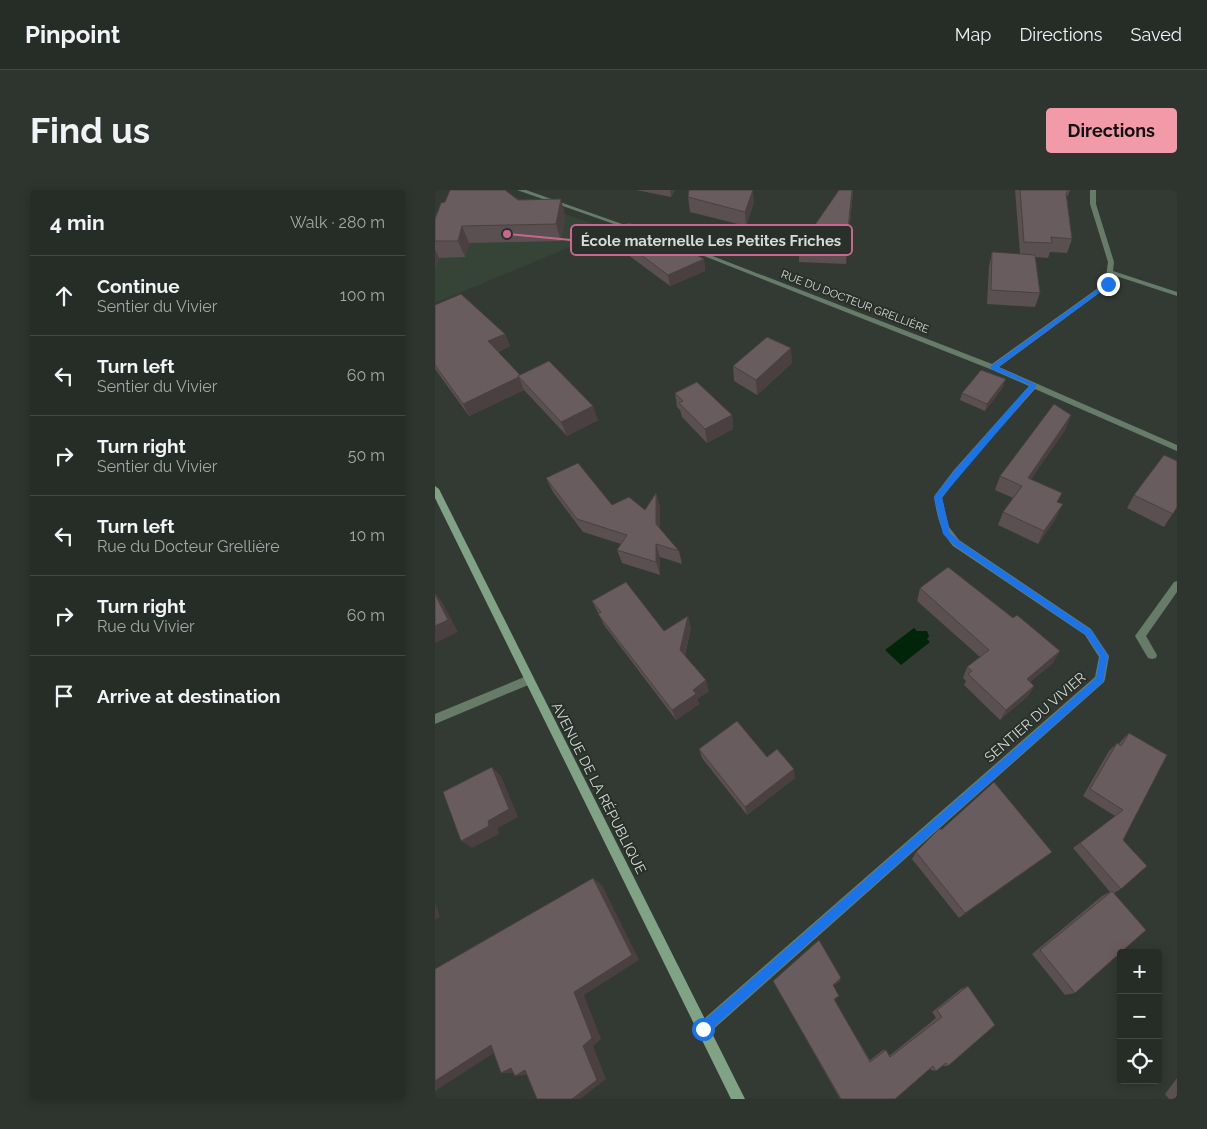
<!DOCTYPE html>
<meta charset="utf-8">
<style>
:root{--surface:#262c26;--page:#2e342e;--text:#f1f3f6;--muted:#a4a7a7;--line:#424843;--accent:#f39aa8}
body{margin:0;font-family:Raleway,sans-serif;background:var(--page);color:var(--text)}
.controls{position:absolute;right:15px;bottom:15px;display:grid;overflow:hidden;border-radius:5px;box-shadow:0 2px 12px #0003}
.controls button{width:45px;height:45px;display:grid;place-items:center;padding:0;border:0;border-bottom:1px solid var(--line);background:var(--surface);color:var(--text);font:25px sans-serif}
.stop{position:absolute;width:15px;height:15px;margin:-11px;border:4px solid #1a73e8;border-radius:50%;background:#fff}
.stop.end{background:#1a73e8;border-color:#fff;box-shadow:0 1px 5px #0008}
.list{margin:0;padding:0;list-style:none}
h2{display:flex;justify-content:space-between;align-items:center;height:65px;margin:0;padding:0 20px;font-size:21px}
h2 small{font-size:16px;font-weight:400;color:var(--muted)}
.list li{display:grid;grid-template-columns:32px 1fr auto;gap:15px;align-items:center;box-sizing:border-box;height:80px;padding:0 20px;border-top:1px solid var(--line)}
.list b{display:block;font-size:19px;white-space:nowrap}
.list p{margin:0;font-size:16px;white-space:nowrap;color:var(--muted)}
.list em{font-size:16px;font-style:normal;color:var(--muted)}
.icon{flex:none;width:28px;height:28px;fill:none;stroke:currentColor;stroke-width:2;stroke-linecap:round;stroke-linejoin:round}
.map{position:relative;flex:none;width:742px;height:909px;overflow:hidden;border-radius:5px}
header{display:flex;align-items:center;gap:30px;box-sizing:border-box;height:70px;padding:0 25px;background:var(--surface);border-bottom:1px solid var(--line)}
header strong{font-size:24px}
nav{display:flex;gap:28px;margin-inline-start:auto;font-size:18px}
.intro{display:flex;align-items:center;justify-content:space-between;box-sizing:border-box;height:120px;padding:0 30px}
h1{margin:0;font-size:35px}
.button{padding:12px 22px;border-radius:5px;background:var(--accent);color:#111;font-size:18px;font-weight:700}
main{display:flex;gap:30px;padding:0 30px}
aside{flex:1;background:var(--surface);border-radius:5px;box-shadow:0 2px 12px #0003}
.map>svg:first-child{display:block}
.built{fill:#364438}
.water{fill:#002508}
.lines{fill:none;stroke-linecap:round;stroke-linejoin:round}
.minor{fill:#667c69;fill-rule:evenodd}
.secondary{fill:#7fa384;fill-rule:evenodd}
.wall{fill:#5a4f51}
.shaded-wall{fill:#4a4042}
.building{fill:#695c5e;stroke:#4a4042}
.route{fill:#1a73e8}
.labels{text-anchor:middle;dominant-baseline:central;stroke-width:4;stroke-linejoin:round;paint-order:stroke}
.far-street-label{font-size:11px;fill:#d6dbd7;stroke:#283029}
.street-label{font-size:14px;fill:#d6dbd7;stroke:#283029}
.leader{fill:none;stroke:#ca668d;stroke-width:2}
.callout-dot{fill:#ca668d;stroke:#283029;stroke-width:2}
.callout{fill:#283029;stroke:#ca668d;stroke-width:2}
.callout-label{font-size:15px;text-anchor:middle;font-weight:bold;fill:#d6dbd7}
</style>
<header>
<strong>Pinpoint</strong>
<nav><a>Map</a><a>Directions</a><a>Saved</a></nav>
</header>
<div class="intro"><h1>Find us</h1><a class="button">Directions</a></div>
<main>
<aside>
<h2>4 min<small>Walk · 280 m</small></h2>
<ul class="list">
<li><svg class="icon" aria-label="ahead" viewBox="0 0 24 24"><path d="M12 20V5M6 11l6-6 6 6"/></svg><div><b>Continue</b><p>Sentier du Vivier</p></div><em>100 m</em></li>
<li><svg class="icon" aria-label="left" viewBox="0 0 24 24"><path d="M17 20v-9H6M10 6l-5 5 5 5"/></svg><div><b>Turn left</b><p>Sentier du Vivier</p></div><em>60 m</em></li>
<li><svg class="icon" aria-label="right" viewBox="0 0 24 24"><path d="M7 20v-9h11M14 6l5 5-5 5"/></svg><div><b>Turn right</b><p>Sentier du Vivier</p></div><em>50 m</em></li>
<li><svg class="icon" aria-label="left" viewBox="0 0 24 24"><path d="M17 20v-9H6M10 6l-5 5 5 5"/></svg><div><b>Turn left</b><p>Rue du Docteur Grellière</p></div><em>10 m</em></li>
<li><svg class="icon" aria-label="right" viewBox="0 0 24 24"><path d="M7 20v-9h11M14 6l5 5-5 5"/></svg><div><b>Turn right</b><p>Rue du Vivier</p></div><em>60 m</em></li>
<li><svg class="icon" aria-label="arrive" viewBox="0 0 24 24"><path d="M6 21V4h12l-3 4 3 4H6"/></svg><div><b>Arrive at destination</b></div></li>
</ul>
</aside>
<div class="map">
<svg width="742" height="909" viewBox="0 0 742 909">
<rect width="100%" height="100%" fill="#323a33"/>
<polygon class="built" points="61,0 176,40 0,113 0,23"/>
<polygon class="water" points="479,438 482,441 492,441 494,446 492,449 495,452 466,475 450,460"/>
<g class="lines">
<g class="minor">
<polygon points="82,0 91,0 204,40 199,41"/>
<path d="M655 0H661V14L679 72 678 81 742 102V106L678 85 675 95 564 177 742 255V261L600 199 525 284 507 308 514 337 524 350 656 439 674 466 670 489 669 492 273 844 268 846 263 844 261 839 263 834 660 487 664 467 650 445 518 356C505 341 502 325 499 307L500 305 519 280 594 196 555 179 226 49 231 48 557 174 670 93 673 72 655 14Z"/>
<polygon points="742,391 742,402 711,446 722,465 721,468 717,469 713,468 700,446 739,392"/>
<polygon points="94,485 98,487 99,490 98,493 0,534 0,524"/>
</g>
<polygon class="secondary" points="0,296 4,299 310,909 296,909 0,308"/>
</g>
<g class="wall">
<polygon points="201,0 240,0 236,7"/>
<polygon points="418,0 411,74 364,72 364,58"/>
<polygon points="580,0 635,0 632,7 637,49 632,63 615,62 613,68 600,67 605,103 600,117 552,114 554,77 557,62 585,64"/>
<polygon points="253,7 319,12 311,36 255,22"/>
<polygon points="83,10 130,25 126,51 34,53 30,67 4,68 0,79 0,29"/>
<polygon points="174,41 269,69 270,81 235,96 177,53"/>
<polygon points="0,115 70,144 75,156 63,162 85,185 163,230 132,246 89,200 34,226 0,179"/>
<polygon points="357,173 322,205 299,191 298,176"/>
<polygon points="568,197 550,221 525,210 527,203"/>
<polygon points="240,203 297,225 298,239 272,253 247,227 245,220 242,217"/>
<polygon points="636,225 630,240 596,289 623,312 621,328 603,354 563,335 568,322 578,308 560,300 565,286"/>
<polygon points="111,288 177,315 210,320 221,303 225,317 225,339 244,361 247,374 225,367 225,385 187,373 182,360 186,354 148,342 118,302"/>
<polygon points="699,305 742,317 729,337 692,318"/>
<polygon points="485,398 618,473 595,492 599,496 593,506 565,530 529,495 531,491 528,488 532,477 545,467 482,411"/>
<polygon points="157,411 229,441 256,438 250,465 274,501 262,509 264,514 241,530 169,435"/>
<polygon points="694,543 686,699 679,703 640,803 630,805 597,764 667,706 675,702 638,658 680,626 648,606 674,561 682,553 684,554 686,551"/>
<polygon points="264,559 360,588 312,625 267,568"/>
<polygon points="506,640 617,662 609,668 524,728 477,669 481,662"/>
<polygon points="338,791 405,791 398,796 402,808 399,810 435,870 448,860 451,860 454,866 501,828 497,822 526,799 533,796 513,876 507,876 501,881 496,880 495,878 460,909 405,909"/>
<polygon points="742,888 742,909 734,909 730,904"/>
</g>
<g class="shaded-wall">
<polygon points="235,0 240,0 236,7"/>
<polygon points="318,0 319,12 311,36 310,22"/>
<polygon points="417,0 418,0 411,74 411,60"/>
<polygon points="126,9 130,25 126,51 121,34"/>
<polygon points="27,36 34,53 30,67 23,51"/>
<polygon points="0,59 4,68 0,79"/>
<polygon points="269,69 270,81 235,96 233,85"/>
<polygon points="70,144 75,156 58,164 53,151"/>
<polygon points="356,158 357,173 322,205 321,190"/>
<polygon points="84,187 89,200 34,226 28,214"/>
<polygon points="571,189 568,197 550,221 552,214"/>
<polygon points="158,216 163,230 132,246 126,232"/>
<polygon points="297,225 298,239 272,253 270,239"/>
<polygon points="636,225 630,240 588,301 593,288"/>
<polygon points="221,303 225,317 225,348 221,334"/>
<polygon points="628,314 621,328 603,354 609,341"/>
<polygon points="221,354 225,367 225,385 221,372"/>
<polygon points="0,403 7,412 23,442 0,453"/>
<polygon points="253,426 256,438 248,471 245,460"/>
<polygon points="625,461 618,473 586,500 592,489"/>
<polygon points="271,490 274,501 262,509 264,514 241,530 237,520 258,500"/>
<polygon points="599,496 593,506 565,530 571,520"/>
<polygon points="57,577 66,586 83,627 63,638 64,644 37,658 26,651 53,631"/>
<polygon points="359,579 360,588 312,625 310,617"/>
<polygon points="617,662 609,668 524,728 530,723"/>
<polygon points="158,688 167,695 204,770 149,805 166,849 158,856 171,889 145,909 137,909 148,856 139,802"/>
<polygon points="0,713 5,727 0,729"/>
<polygon points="406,788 405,791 396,798 398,795"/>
<polygon points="56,855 70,856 0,901 0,891"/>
<polygon points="76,878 80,883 66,883"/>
<polygon points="90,880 93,885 80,886"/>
</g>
<g class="building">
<polygon points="15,0 70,0 83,10 126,9 121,34 27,36 23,51 0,51 0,29 6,13 10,12"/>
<polygon points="254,0 318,0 310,22 253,7"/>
<polygon points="404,0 417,0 411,60 364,58"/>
<polygon points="585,0 633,0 631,4 637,49 616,47 617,53 589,52"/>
<polygon points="194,33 216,40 269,69 233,85 174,41"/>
<polygon points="557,62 600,65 605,103 556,100"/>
<polygon points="26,104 70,144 53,151 85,185 83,186 84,187 28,214 0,175 0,115"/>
<polygon points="332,147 356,158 321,190 298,176"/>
<polygon points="114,171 158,216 126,232 83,186"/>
<polygon points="546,180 571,189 552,214 527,203"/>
<polygon points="262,192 297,225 270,239 244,213 248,211 240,203"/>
<polygon points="619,214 636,225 593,288 627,303 622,312 628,314 609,341 568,322 587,296 565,286"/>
<polygon points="729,265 742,271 742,317 738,324 699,305"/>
<polygon points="143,273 177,315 194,307 210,320 221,303 221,334 244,361 221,354 221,372 182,360 192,345 142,329 111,288"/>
<polygon points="513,377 578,428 582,425 625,461 592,489 599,496 571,520 533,484 537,481 532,477 554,460 485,398"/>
<polygon points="191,392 229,441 253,426 245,460 271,490 258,500 261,504 237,520 163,424 166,422 157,411"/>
<polygon points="0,404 13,430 0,436"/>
<polygon points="302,531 332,567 342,559 359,579 310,617 264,559"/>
<polygon points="694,543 732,565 688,650 712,676 686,699 645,653 688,620 655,599 682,553 686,556"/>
<polygon points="57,577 74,619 53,631 54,636 26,651 8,602"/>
<polygon points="559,592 617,662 530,723 481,662 505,638 506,640"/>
<polygon points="158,688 197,765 139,802 157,848 148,856 162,890 137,909 102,909 90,880 80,886 76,878 66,883 56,855 0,891 0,779"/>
<polygon points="677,701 711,740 640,803 605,760"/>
<polygon points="384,750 406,788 398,795 404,806 399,809 435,872 451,860 455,867 507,827 502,820 533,796 560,835 513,876 511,873 501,881 498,876 460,909 406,909 338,791"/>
</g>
<polygon class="route" points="671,93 676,94 563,177 602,195 507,307 515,343 524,351 656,440 673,466 668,492 272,843 264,843 264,835 661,488 665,466 651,445 519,355 508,344 499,307 520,280 595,195 556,179 556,176"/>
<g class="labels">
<g class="far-street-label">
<text transform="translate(420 112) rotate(21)">RUE DU DOCTEUR GRELLIÈRE</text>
</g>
<g class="street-label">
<text transform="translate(600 527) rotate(-41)">SENTIER DU VIVIER</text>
<text transform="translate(164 598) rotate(63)">AVENUE DE LA RÉPUBLIQUE</text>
</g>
</g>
<path class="leader" d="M72 44L136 50"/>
<circle class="callout-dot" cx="72" cy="44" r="5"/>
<rect class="callout" x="136" y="35" width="281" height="30" rx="5"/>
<g class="callout-label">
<text x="276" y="56">École maternelle Les Petites Friches</text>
</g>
</svg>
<div class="controls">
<button>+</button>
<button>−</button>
<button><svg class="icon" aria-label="locate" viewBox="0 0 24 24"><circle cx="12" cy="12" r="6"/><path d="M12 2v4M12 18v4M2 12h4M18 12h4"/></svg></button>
</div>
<div class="stop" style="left:268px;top:839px"></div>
<div class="stop end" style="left:673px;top:94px"></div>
</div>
</main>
